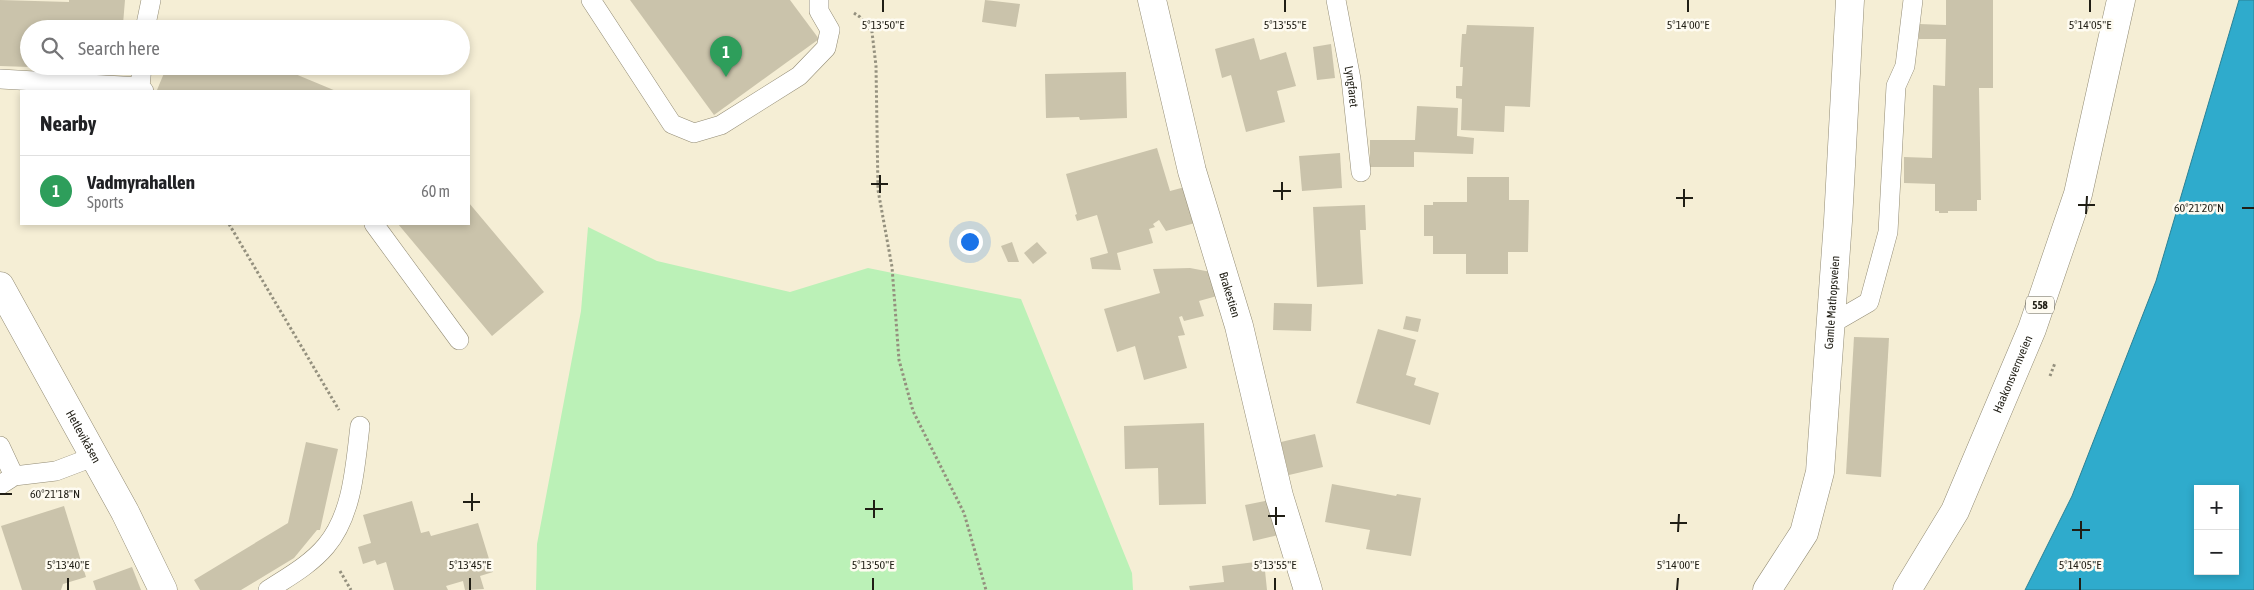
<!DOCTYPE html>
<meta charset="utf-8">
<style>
:root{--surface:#fff;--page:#f2f2f2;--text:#202124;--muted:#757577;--line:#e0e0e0;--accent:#b45309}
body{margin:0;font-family:"Asap Condensed",sans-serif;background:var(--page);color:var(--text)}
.controls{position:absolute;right:15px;bottom:15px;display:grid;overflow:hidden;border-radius:0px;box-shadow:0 2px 8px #0003}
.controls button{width:45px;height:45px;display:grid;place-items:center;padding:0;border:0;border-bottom:1px solid var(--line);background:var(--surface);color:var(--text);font:25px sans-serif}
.you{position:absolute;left:969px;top:241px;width:18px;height:18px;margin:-12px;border:4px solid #fff;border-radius:50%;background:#1a73e8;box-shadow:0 0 0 8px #1a73e833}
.badge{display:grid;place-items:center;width:32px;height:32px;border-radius:50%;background:var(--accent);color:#fff;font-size:16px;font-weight:700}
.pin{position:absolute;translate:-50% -41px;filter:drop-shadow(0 1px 2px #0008)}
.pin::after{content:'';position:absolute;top:26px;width:18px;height:15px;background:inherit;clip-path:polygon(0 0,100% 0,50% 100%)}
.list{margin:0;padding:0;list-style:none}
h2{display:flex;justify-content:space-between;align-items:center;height:65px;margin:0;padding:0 20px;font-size:21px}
h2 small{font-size:16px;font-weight:400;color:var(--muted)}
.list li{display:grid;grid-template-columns:32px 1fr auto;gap:15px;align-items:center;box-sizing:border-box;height:70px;padding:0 20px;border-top:1px solid var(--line)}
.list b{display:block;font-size:19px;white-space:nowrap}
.list p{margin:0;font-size:16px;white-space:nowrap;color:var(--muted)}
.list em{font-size:16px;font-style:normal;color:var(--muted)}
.icon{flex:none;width:28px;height:28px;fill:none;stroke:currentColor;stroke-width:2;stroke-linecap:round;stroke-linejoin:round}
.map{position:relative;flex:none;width:2254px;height:590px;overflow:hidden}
.search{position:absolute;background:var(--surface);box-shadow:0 2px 8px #0003;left:20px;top:20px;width:450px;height:55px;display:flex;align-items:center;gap:12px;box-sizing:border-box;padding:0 18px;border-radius:28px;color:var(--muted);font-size:19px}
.panel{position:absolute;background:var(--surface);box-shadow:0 2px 8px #0003;left:20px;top:90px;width:450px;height:135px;border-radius:0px}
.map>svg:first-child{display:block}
.green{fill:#bbf1b7}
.water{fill:#2fabcc;stroke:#2a8195;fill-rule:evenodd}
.building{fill:#cac3ab}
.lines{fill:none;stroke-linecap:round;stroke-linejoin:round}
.service-casing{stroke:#928b74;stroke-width:20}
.minor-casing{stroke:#928b74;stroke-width:29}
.secondary-casing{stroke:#928b74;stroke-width:29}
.primary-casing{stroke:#928b74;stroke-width:29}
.path{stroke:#94907e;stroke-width:3;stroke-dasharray:2.5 2.5;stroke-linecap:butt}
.service{stroke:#fff;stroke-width:19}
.minor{stroke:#fff;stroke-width:28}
.secondary{stroke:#fff;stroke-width:28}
.primary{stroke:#fff;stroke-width:28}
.ticks{fill:none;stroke:#201e15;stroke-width:2}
.labels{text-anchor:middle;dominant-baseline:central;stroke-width:5;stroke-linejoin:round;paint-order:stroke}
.shield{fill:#fefbf1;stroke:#636057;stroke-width:1}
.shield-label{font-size:11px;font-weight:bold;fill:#201e15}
.street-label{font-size:12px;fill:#201e15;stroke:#fefbf1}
.ticks-label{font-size:12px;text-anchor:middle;fill:#201e15;stroke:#fefbf1;stroke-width:5;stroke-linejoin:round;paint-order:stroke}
</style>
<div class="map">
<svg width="2254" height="590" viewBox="0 0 2254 590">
<rect width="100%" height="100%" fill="#f5eed5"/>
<polygon class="green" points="588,227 657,261 790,292 868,268 1021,299 1132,573 1133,590 536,590 537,544 581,311"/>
<path class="water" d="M2239 0H2254V590H2025L2072 496 2156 281ZM2198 489H2235V571H2198Z"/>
<g class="building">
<polygon points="0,0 69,2 69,0 125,0 123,24 133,24 132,29 29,29 29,67 0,66"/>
<polygon points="630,0 790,0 819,39 714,115"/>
<polygon points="985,0 1020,4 1016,27 982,22"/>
<polygon points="1946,0 1993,0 1993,88 1979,88 1981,200 1977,200 1977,211 1948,211 1948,213 1939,213 1939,211 1935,211 1935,184 1904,183 1904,157 1932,158 1933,85 1945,86 1946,39 1919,39 1919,24 1946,25"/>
<polygon points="1467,25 1534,27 1530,107 1505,106 1504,132 1461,130 1462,99 1456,98 1456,86 1462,86 1463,67 1460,67 1462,34 1466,34"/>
<polygon points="1254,38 1260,60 1286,52 1296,86 1277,91 1285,122 1246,132 1231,75 1222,78 1215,49"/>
<polygon points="1331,44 1335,78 1317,80 1313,47"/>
<polygon points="41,66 122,66 121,71"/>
<polygon points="167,66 276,66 336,91 160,91 157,90"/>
<polygon points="1126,72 1127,118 1080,120 1079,117 1046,118 1045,74"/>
<polygon points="1417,106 1458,108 1457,136 1474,138 1473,154 1414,152 1414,167 1370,167 1370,140 1415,140"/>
<polygon points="1157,148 1170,191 1185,187 1195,223 1166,231 1159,220 1153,224 1155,227 1149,229 1153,243 1117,253 1121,270 1092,269 1090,258 1108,253 1097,215 1077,221 1075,215 1077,214 1066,174"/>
<polygon points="1340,153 1342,188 1302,191 1299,156"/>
<polygon points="1467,177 1509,177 1509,200 1529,200 1528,252 1508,252 1508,274 1466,274 1466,254 1433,254 1433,236 1424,236 1424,205 1433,205 1433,202 1467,202"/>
<polygon points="469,203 544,292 492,336 398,224 469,224"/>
<polygon points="1365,205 1366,230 1360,230 1363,284 1317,287 1313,207"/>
<polygon points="1012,242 1019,262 1008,262 1001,246"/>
<polygon points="1037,242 1047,253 1033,264 1024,253"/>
<polygon points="1190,268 1211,272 1217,296 1199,301 1204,316 1184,321 1182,316 1179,317 1185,335 1178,336 1187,368 1144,380 1135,346 1117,352 1104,309 1160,293 1153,269"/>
<polygon points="1274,303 1312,304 1311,331 1273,330"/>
<polygon points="1406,316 1421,319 1418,332 1403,329"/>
<polygon points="1378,329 1416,340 1406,375 1416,378 1414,385 1439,393 1430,425 1356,403"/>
<polygon points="1854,337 1889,338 1881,477 1846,474"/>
<polygon points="1204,423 1206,504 1159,505 1158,468 1125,469 1124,426"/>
<polygon points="1315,434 1323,467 1289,475 1281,442"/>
<polygon points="306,442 338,449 320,530 317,530 294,558 241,590 200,590 194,580 288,523"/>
<polygon points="1332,484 1396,496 1397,494 1421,498 1411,556 1366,549 1370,530 1325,522"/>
<polygon points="1270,500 1279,535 1253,541 1245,505"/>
<polygon points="412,501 421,533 429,531 431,536 478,523 493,572 480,576 484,589 465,590 463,581 446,586 448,590 394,590 386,562 377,565 375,560 363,564 358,547 371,543 363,515"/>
<polygon points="64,506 86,577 63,584 61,590 22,590 1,526"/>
<polygon points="1264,561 1267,590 1190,590 1189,586 1224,582 1222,566"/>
<polygon points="132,567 141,590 96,590 93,581"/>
</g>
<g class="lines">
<defs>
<g id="service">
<polyline points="591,0 672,124 694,133 721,125 799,76 826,48 830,30 819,11 819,0"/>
<path id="s1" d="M1336 0 1351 79 1361 172"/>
<polyline points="145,29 151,0"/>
<polyline points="142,66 140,87 144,91"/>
<polyline points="0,79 140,87"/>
<polyline points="374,224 459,340"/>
<polyline points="1831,324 1869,302 1888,232 1896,86 1905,66 1913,0"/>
<polyline points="0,446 14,476"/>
<polyline points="0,485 14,476 56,471 93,457"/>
<path d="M268 590C288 577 310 565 326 546 353 514 355 466 360 426"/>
</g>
<g id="minor">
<path id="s2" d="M1152 0 1192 171 1239 326 1279 496 1308 590"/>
<path id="s3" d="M1767 590 1804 533 1820 472 1838 221 1850 0"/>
</g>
<g id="secondary">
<path id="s4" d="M0 286 125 512 163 590"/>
</g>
<g id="primary">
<path id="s5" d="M1907 590 1955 511 2032 329 2078 194 2121 0"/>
</g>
</defs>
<use href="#service" class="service-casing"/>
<use href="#minor" class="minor-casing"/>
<use href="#secondary" class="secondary-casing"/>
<use href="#primary" class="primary-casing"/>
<g class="path">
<polyline points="854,13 860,17 872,32 876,66 878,190 892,267 899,360 913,411 964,513 986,590"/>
<polyline points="229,224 339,410"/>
<polyline points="2050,376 2055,363"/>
<polyline points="340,571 351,590"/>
</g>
<use href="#service" class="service"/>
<use href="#minor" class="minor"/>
<use href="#secondary" class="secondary"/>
<use href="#primary" class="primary"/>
</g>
<path class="ticks" d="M883 12V0M1285 12V0M1688 12V0M2090 12V0M871 184H888M1273 191H1291M880 193V175M1676 198H1693M1282 200V182M2078 205H2095M1684 207V189M2242 208H2254M2086 214 2087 196M0 494H12M463 502H480M865 509H883M472 511V493M1268 516H1285M874 518V500M1670 523H1687M1276 525V507M2072 530H2090M1678 532 1679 514M2081 539V521M68 590V578M470 590V578M873 590V578M1275 590V578M1677 590 1678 578M2080 590V578"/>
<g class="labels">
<rect class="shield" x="2026" y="296.5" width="28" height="17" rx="4"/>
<g class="shield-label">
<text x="2040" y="305">558</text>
</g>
<g class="street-label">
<text stroke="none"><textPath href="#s1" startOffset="88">Lyngfaret</textPath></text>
<text stroke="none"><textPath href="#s2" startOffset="305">Brakestien</textPath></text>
<text stroke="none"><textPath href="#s3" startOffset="301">Gamle Mathopsveien</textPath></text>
<text stroke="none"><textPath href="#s5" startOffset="241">Haakonsvernveien</textPath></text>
<text stroke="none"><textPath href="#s4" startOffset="172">Hetlevikåsen</textPath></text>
</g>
</g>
<g class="ticks-label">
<text x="883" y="29">5°13'50"E</text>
<text x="1285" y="29">5°13'55"E</text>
<text x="1688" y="29">5°14'00"E</text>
<text x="2090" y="29">5°14'05"E</text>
<text x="2199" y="212">60°21'20"N</text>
<text x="55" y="498">60°21'18"N</text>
<text x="68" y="569">5°13'40"E</text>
<text x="470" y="569">5°13'45"E</text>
<text x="873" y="569">5°13'50"E</text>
<text x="1275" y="569">5°13'55"E</text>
<text x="1678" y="569">5°14'00"E</text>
<text x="2080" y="569">5°14'05"E</text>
</g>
</svg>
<div class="controls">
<button>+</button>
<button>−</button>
</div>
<div class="you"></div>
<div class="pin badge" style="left:726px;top:77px;background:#2e9e5b">1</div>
<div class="search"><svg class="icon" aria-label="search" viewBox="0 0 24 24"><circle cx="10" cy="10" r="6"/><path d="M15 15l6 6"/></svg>Search here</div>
<section class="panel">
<h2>Nearby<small></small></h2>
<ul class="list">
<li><span class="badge" style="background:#2e9e5b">1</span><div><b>Vadmyrahallen</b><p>Sports</p></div><em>60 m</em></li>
</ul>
</section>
</div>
